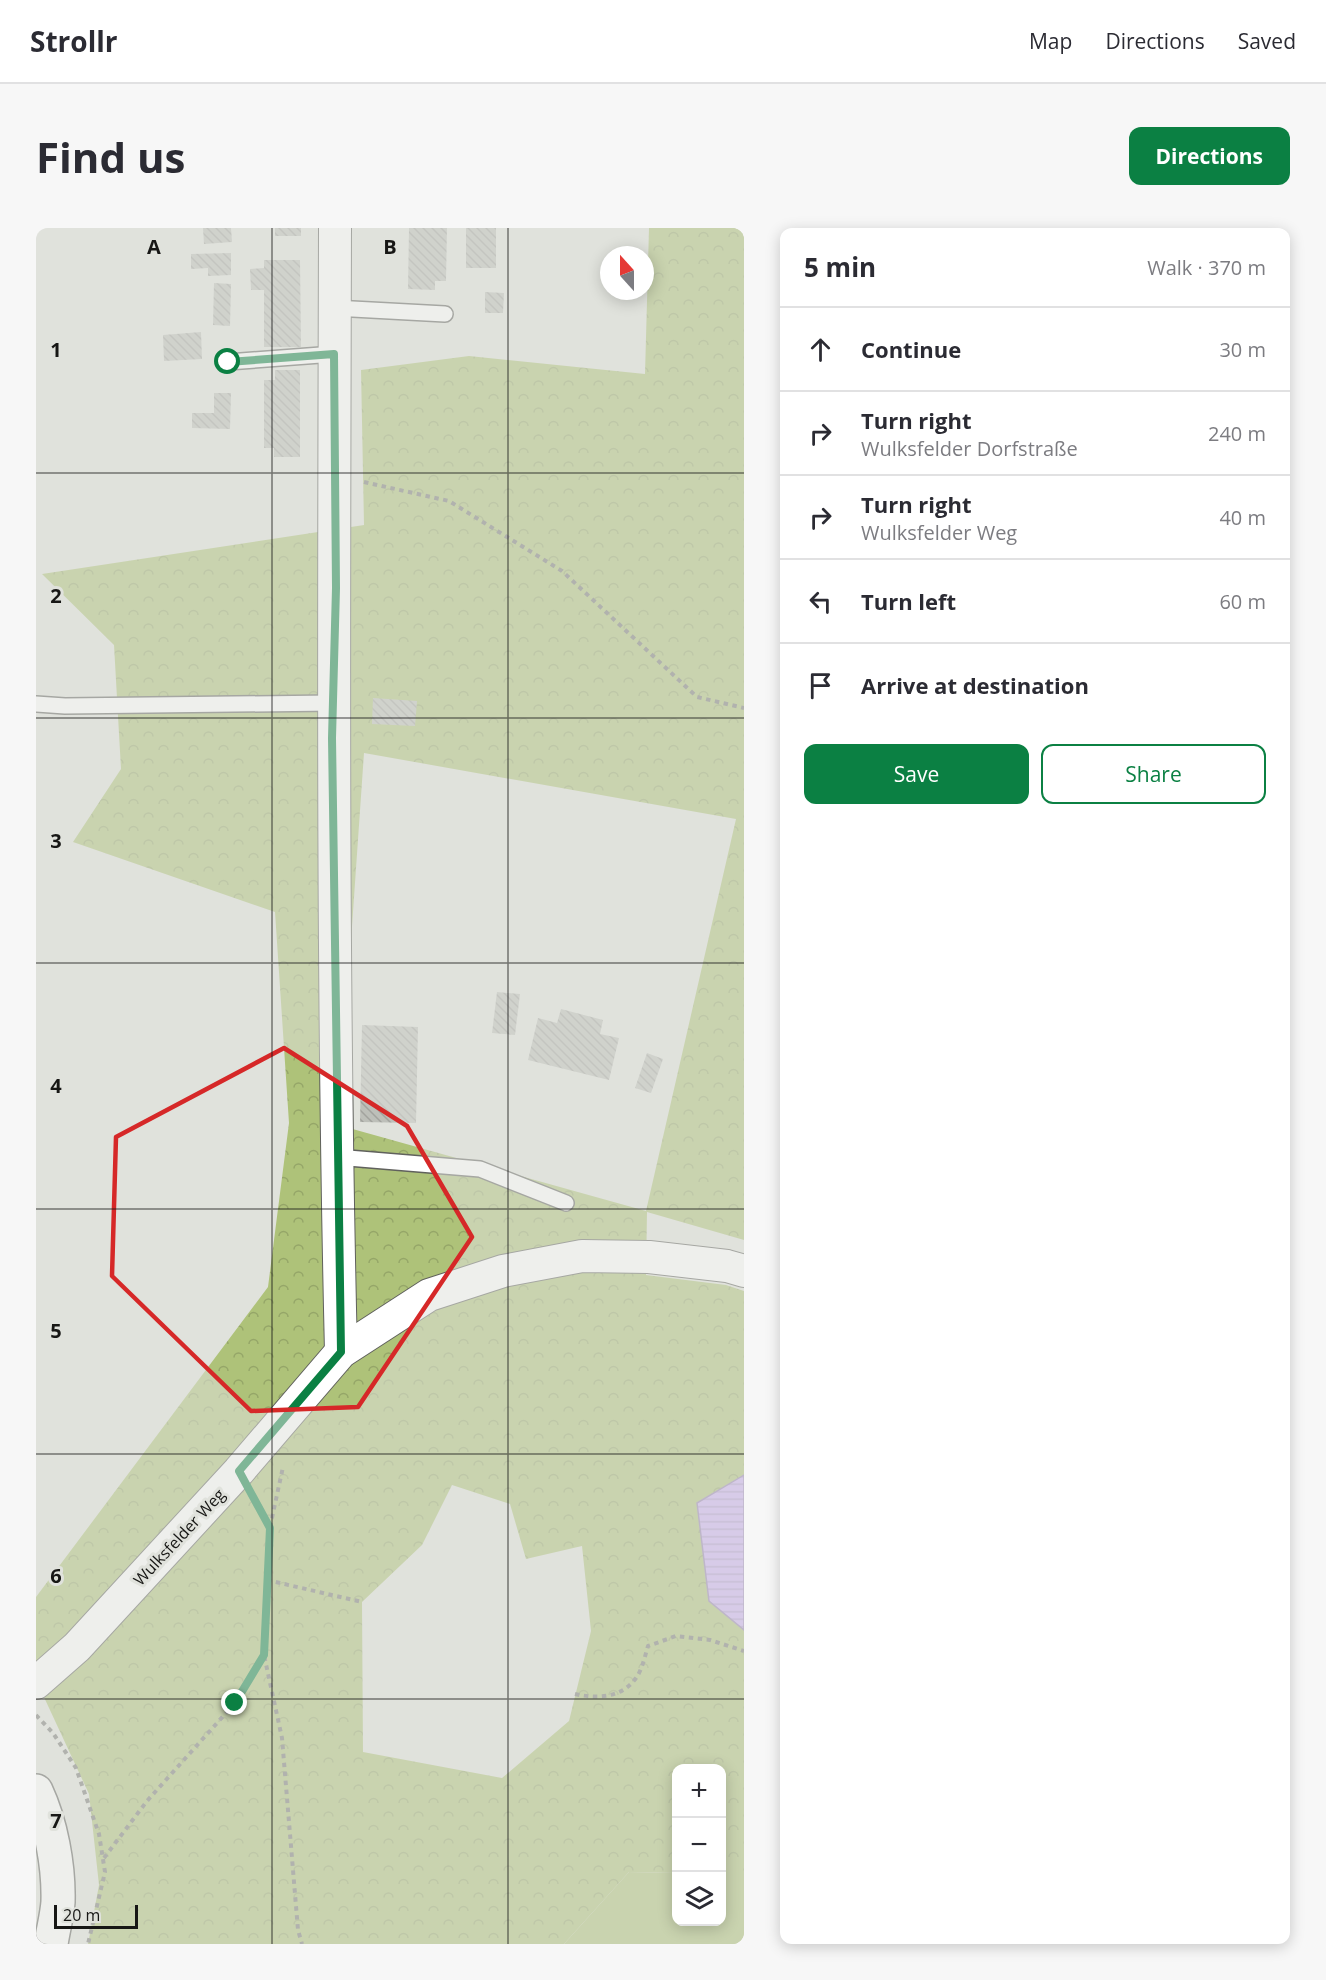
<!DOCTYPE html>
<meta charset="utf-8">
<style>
:root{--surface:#fff;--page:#f7f7f7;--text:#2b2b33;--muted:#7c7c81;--line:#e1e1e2;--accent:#0b8043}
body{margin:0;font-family:"Open Sans",sans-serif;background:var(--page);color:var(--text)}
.controls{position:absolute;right:18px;bottom:18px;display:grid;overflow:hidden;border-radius:12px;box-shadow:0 3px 15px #0003}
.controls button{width:54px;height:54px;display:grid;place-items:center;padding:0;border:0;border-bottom:2px solid var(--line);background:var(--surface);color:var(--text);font:30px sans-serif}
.compass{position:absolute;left:564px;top:18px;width:54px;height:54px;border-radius:50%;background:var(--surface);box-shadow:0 3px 15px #0003;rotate:339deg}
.scale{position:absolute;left:18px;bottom:15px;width:84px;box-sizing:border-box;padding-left:6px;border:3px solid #171715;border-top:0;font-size:16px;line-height:21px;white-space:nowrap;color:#171715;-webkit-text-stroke:4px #e0e2dc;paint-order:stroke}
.stop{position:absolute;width:18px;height:18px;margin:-14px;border:4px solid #0b8043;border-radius:50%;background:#fff}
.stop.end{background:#0b8043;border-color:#fff;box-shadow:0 2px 6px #0008}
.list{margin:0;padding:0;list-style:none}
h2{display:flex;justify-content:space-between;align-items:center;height:78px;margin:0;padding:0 24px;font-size:26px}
h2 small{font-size:20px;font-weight:400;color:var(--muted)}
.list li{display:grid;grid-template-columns:39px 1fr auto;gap:18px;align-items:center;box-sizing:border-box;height:84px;padding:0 24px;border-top:2px solid var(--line)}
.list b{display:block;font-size:22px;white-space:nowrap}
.list p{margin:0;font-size:20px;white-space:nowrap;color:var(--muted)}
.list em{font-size:20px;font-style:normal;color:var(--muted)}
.actions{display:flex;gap:12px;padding:18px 24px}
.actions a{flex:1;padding:14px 0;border:2px solid var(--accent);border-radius:12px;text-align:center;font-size:21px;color:var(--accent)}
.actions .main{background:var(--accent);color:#fff}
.icon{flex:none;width:33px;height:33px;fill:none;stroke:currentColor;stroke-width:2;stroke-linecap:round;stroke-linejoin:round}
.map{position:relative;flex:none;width:708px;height:1716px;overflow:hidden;border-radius:12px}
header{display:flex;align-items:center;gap:36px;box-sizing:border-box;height:84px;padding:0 30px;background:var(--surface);border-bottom:2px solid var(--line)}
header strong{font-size:28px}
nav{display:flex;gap:33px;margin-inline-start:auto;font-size:21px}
.intro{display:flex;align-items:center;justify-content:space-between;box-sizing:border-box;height:144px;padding:0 36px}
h1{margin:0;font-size:42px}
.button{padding:15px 27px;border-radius:12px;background:var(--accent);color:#fff;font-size:21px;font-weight:700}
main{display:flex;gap:36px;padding:0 36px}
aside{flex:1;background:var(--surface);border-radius:12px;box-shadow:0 3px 15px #0003}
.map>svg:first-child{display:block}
.grass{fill:#aec279}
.forest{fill:url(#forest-crowns);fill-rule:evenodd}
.water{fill:url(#water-rules);stroke:#9682b2;stroke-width:1.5}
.building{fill:url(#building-back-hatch)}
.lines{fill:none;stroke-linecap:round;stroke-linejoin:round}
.service-casing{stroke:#60615d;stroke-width:18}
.minor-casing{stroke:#60615d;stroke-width:34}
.secondary-casing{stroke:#60615d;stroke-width:36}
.path{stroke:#787975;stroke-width:4;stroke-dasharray:4.5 4.5;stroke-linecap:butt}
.service{stroke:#fff;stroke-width:15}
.minor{stroke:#fff;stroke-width:32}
.secondary{stroke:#fff;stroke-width:33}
.route{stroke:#0b8043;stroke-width:8}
.marked{fill:none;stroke:#d62828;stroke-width:4.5;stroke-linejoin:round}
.grid{fill:none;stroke:#171715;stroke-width:1.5;stroke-opacity:0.55}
.labels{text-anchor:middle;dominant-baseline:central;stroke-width:6;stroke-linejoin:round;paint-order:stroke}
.street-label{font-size:16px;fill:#171715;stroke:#e0e2dc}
.grid-label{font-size:20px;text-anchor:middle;font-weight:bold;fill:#171715;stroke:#e0e2dc;stroke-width:6;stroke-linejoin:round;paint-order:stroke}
</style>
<header>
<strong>Strollr</strong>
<nav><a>Map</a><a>Directions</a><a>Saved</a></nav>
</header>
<div class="intro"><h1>Find us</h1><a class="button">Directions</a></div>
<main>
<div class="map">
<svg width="708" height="1716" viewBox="0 0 708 1716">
<defs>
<pattern id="forest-crowns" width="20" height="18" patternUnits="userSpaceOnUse" patternTransform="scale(1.5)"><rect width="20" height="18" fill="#aec279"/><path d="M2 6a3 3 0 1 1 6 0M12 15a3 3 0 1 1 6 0" fill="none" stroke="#95a668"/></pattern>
<pattern id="water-rules" width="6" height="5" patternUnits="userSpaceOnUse" patternTransform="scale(1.5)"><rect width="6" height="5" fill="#ccb0f5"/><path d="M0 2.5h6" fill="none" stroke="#ae97d1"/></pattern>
<pattern id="building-back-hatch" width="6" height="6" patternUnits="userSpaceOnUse" patternTransform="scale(1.5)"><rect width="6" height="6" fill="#bdbfb9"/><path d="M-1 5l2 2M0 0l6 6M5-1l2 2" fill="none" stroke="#a2a39e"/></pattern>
</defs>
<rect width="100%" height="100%" fill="#e0e2dc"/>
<polygon class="grass" points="593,1644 640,1645 640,1694 686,1694 686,1646 708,1646 708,1716 528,1716"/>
<path class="forest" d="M613 0H708V1012L611 984 610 1047 690 1057 708 1063V1247L661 1275 673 1372 708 1402V1646H686V1540H640V1645L593 1644 528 1716H52L63 1657 53 1566 0 1452V1369L232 1059 253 895 239 684 37 614 85 541 78 417 6 346 328 297 325 142 433 128 609 146ZM328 525 700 591 610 983 313 900 310 785ZM416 1257 474 1276 490 1331 546 1318 555 1403 533 1493 466 1550 327 1524 326 1374 386 1317Z"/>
<polygon class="water" points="708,1247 708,1402 673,1373 661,1275"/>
<g class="building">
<polygon points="167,0 195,0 196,14 168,16"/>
<rect x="239" y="0" width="26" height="8"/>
<polygon points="373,0 411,0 410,53 399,53 399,62 372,61"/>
<rect x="430" y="0" width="30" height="40"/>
<polygon points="195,25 195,47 172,48 172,40 155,41 155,26"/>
<polygon points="228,32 264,32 265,119 228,119 228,62 215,62 214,41 228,40"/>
<polygon points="178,55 195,56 194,98 177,97"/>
<polygon points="449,64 468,65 467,85 449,85"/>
<polygon points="165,104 166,131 128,133 127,107"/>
<polygon points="239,142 264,142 264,229 238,229 238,220 228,220 228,152 239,152"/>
<polygon points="178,165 195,165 194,201 156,200 156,185 178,185"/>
<polygon points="337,470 381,473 379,498 336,496"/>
<polygon points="461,764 484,766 479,807 456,805"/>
<polygon points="525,781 567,792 564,806 583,810 573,852 492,832 502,790 521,795"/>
<polygon points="326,797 382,799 380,895 324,894"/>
<polygon points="611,825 627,831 615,865 599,860"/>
</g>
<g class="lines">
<defs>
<g id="service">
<polyline points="298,80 409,86"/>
<polyline points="192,134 298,126"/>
<polyline points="0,476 29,478 297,475"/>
<polyline points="300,929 444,941 530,975"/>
</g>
<g id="minor">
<path d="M299 0C298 375 296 750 305 1124"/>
<polyline points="0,1455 41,1419 203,1243 305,1124 393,1067 467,1043 546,1028 613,1029 691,1038 708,1043"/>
</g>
<path id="secondary" d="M0 1563C15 1595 23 1638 22 1674 21 1688 17 1702 15 1716"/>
</defs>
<use href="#service" class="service-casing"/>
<use href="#minor" class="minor-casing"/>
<use href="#secondary" class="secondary-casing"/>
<g class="path">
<polyline points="328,254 413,273 526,343 661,469 708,480"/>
<polyline points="218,1271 234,1300 228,1427 246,1510 262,1702 266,1716"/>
<polyline points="234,1299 247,1239"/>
<polyline points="231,1352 326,1374"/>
<path d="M539 1466C561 1471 586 1470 600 1450 606 1442 609 1428 612 1418L640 1408 674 1412 708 1423"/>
<polyline points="0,1487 17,1505 40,1540 63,1606 69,1644 52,1716"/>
<polyline points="68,1630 111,1573 199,1475 228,1428"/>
</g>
<use href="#service" class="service"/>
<use href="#minor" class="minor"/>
<use href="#secondary" class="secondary"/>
</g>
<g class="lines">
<polyline class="route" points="192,134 298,126 300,360 296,510 305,1124 203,1243 234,1300 228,1427 199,1475"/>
</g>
<path d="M0 0H708V1716H0ZM248 820 371 898 436 1009 322 1179 215 1183 76 1048 80 909Z" fill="#e0e2dc" fill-opacity=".55" fill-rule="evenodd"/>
<path class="marked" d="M248 820 371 898 436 1009 322 1179 215 1183 76 1048 80 909Z"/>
<path class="grid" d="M236 0V1716M472 0V1716M0 245H708M0 490H708M0 735H708M0 981H708M0 1226H708M0 1471H708"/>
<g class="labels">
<g class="street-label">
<text transform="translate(143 1309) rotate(-47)">Wulksfelder Weg</text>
</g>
</g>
<g class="grid-label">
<text x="118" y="26">A</text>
<text x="354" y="26">B</text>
<text x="20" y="129">1</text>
<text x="20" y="375">2</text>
<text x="20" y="620">3</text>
<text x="20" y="865">4</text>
<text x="20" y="1110">5</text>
<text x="20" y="1355">6</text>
<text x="20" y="1600">7</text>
</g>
</svg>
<div class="controls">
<button>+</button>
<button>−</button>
<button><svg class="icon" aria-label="layers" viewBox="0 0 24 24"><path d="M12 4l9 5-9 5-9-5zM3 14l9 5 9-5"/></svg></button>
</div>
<svg class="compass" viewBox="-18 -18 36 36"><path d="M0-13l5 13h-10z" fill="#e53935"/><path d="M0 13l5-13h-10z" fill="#7c7c81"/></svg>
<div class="scale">20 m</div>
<div class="stop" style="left:192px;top:134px"></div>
<div class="stop end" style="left:199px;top:1475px"></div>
</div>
<aside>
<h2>5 min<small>Walk · 370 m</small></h2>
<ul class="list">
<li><svg class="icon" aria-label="ahead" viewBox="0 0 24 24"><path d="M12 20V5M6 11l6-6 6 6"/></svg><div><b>Continue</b></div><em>30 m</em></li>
<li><svg class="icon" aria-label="right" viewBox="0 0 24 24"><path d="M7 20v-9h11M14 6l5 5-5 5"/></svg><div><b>Turn right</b><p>Wulksfelder Dorfstraße</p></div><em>240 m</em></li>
<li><svg class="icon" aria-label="right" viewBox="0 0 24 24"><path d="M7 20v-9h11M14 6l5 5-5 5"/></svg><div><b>Turn right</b><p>Wulksfelder Weg</p></div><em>40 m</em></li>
<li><svg class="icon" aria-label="left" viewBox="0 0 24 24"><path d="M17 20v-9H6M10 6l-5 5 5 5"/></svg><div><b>Turn left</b></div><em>60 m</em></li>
<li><svg class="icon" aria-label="arrive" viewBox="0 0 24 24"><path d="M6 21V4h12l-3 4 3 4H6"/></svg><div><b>Arrive at destination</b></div></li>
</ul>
<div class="actions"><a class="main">Save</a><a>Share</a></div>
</aside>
</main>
